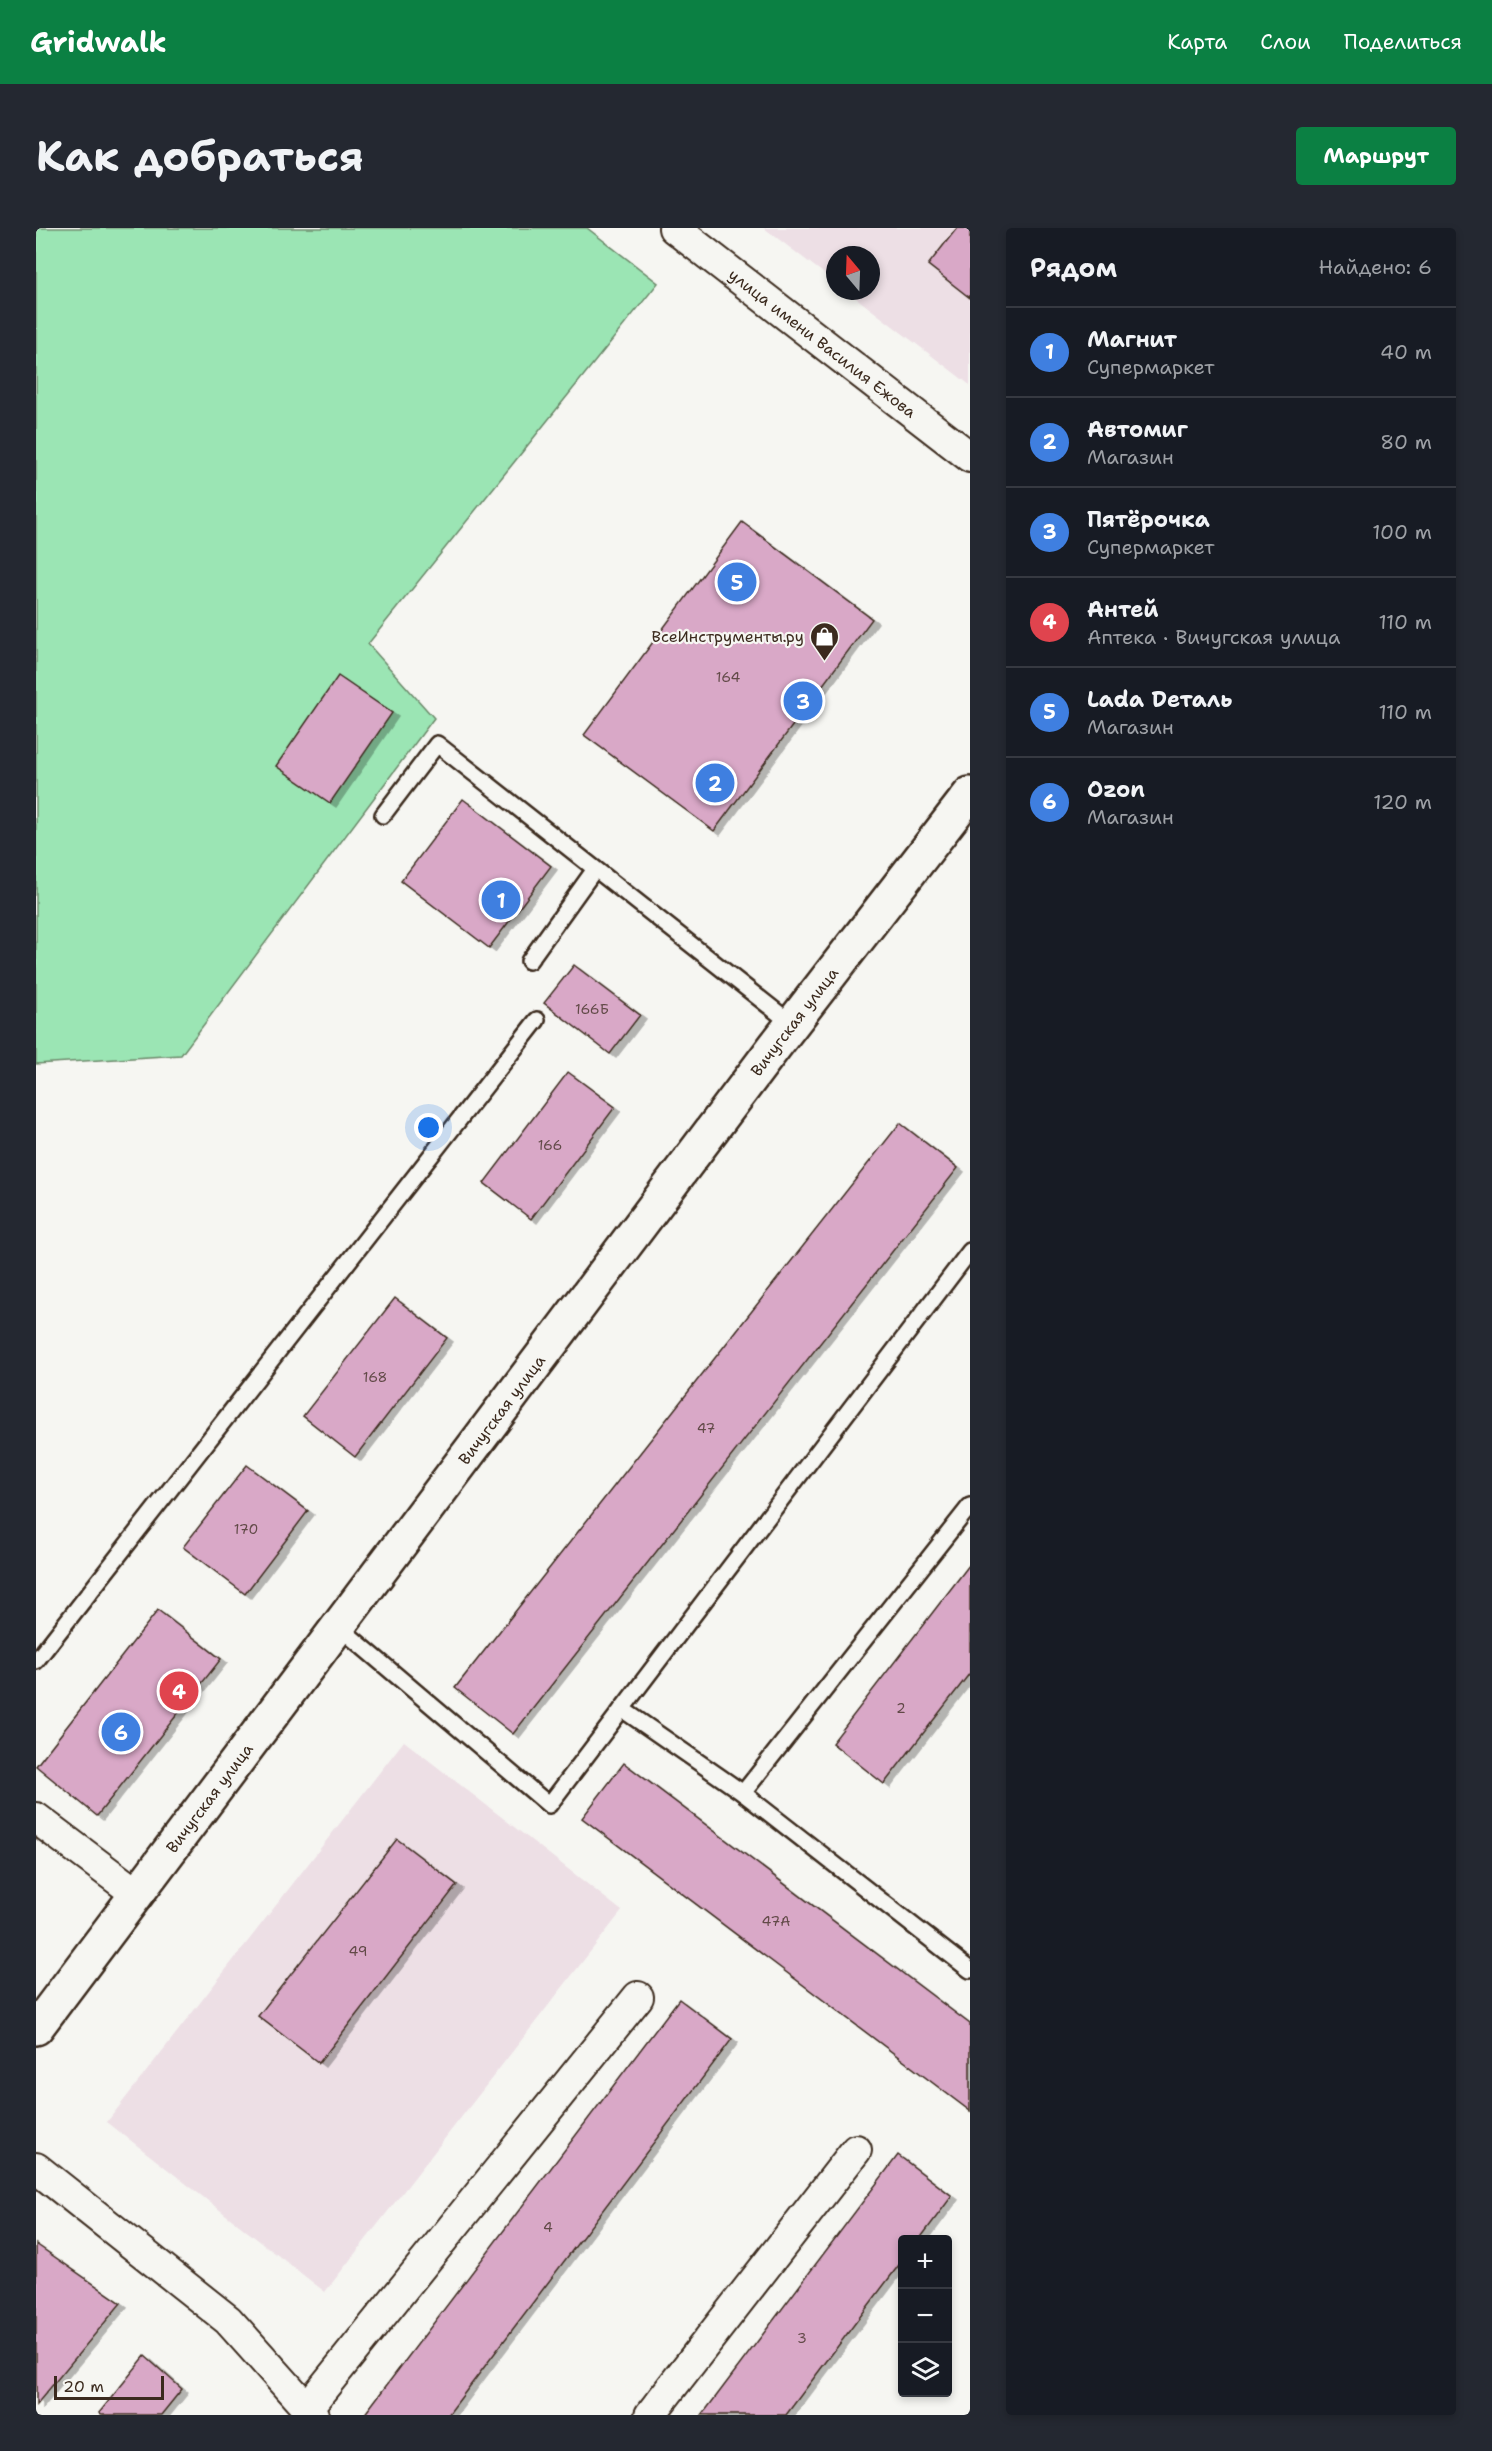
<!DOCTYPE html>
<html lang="ru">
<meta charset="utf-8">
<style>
:root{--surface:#171b24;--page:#242831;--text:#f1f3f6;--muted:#9ea1a6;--line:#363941;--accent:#0b8043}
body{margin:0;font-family:"Shantell Sans",sans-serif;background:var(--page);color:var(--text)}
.controls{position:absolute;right:18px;bottom:18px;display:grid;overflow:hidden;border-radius:6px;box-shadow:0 3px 9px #0003}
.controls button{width:54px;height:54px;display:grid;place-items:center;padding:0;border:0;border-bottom:2px solid var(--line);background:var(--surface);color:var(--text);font:30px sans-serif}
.compass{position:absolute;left:790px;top:18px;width:54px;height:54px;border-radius:50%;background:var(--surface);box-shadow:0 3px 9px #0003;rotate:341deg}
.scale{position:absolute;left:18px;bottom:15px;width:110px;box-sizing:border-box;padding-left:6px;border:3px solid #3b2a1e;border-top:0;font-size:16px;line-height:21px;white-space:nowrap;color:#3b2a1e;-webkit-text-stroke:4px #f6f6f2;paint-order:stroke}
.you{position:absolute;left:393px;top:900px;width:21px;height:21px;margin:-15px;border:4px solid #fff;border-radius:50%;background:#1a73e8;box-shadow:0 0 0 9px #1a73e833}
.badge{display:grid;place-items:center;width:39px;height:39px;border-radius:50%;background:var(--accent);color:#fff;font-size:20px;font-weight:700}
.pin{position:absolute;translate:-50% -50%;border:3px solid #fff;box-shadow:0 2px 6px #0006}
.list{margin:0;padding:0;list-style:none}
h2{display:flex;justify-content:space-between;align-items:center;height:78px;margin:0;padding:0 24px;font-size:26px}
h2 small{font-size:20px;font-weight:400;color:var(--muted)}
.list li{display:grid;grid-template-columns:39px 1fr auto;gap:18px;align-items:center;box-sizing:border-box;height:90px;padding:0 24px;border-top:2px solid var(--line)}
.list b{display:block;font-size:22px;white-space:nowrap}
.list p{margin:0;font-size:20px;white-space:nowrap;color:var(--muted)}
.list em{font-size:20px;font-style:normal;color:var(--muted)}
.icon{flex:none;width:33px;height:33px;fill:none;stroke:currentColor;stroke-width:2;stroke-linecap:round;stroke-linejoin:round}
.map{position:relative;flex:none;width:934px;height:2187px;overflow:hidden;border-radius:6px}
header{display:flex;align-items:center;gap:36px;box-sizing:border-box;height:84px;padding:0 30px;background:var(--accent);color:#fff}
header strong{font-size:28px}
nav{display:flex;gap:33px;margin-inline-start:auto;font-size:21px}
.intro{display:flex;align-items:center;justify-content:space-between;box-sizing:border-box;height:144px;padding:0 36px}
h1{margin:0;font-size:42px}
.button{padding:15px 27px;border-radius:6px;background:var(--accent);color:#fff;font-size:21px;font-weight:700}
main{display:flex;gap:36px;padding:0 36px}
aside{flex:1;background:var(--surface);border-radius:6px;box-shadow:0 3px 9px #0003}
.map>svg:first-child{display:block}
.built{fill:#eddfe5}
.green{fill:#9be5b4;stroke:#6b8869;stroke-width:1.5}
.building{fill:#d9a8c7;stroke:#3b2a1e;stroke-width:1.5;filter:url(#shadow)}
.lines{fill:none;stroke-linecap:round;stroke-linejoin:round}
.lane-casing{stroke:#3b2a1e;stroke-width:20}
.street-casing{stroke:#3b2a1e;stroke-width:34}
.secondary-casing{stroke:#3b2a1e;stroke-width:38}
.lane{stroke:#f6f6f2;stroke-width:15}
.street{stroke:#f6f6f2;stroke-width:30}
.secondary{stroke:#f6f6f2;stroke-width:33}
.labels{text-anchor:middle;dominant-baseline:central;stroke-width:4.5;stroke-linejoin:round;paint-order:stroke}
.number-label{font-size:14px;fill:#624a48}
.street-label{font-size:16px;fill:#3b2a1e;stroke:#f6f6f2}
.poi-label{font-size:16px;fill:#3b2a1e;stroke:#f6f6f2;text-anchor:end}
</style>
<header>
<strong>Gridwalk</strong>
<nav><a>Карта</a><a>Слои</a><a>Поделиться</a></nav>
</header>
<div class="intro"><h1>Как добраться</h1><a class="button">Маршрут</a></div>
<main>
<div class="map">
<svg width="934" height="2187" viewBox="0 0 934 2187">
<defs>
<filter id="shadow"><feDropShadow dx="6" dy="4" stdDeviation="0" flood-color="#0004"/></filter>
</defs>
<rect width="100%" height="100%" fill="#f6f6f2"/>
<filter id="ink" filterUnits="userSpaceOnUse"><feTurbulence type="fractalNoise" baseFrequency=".0167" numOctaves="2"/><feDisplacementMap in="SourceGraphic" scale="12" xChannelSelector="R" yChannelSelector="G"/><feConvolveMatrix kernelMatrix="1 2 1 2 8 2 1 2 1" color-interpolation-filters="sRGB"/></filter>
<g filter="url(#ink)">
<g class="built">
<polygon points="728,0 934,0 934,157 811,63 835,63 835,27 799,27 799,54"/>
<polygon points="368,1513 586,1683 289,2064 71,1894"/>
</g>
<polygon class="green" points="0,0 551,0 622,55 332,416 398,490 145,827 0,836"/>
<g class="building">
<polygon points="921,0 934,0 934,70 892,37"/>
<polygon points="706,294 836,391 678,603 548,507"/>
<polygon points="302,448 356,485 294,575 240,538"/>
<polygon points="427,571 515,638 453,720 365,653"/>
<polygon points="538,737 604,787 574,826 508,775"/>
<polygon points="532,844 579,879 495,991 448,955"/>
<polygon points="864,895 922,940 477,1506 419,1460"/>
<polygon points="359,1070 411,1110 319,1229 267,1188"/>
<polygon points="211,1237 272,1283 209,1366 147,1319"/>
<polygon points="934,1336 934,1445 848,1556 796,1515"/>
<polygon points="122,1382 185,1431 61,1588 0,1538"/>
<polygon points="588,1535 934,1796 934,1883 546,1590"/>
<polygon points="361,1611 421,1657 283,1835 222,1788"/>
<polygon points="643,1771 696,1811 412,2187 328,2187"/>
<polygon points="862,1927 916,1968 883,2012 866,2012 866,2033 750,2187 666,2187"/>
<polygon points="0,2016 85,2075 0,2177"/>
<polygon points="109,2128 146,2161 125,2187 65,2187 63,2185"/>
</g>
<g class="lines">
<defs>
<g id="lane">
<polyline points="347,587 401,516 756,796"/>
<polyline points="493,733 559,641"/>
<polyline points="934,1278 707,1565 934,1742"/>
<polyline points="302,1398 513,1577 934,1023"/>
<polyline points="0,1433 501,792"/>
<polyline points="586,1481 707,1565"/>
</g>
<g id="street">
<path id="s1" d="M638 0 934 229"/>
<polyline points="0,1590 101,1666"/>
<polyline points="0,1940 192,2092 277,2187"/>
<polyline points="271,2180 602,1769"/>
<polyline points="614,2187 820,1922"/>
</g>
<g id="secondary">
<path id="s2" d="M0 1800 739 818 934 566"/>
</g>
</defs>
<use href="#lane" class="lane-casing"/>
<use href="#street" class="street-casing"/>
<use href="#secondary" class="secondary-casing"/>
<use href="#lane" class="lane"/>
<use href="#street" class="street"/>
<use href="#secondary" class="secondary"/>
</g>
</g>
<defs>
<symbol id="shop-pin" viewBox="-11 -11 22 30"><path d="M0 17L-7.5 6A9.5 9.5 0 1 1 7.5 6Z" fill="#3b2a1e" stroke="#f6f6f2"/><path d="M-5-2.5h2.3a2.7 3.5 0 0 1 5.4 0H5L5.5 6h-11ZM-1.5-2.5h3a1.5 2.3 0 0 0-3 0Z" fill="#fff"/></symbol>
</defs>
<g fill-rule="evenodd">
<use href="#shop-pin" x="772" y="392" width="33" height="45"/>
</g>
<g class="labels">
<g class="number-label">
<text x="692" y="449">164</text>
<text x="556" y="781">166Б</text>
<text x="514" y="917">166</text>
<text x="339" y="1149">168</text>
<text x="670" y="1200">47</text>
<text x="210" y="1301">170</text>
<text x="865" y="1480">2</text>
<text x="740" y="1693">47А</text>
<text x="322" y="1723">49</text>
<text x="512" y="1999">4</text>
<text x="766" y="2110">3</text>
</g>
<g class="street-label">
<text stroke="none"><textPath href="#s1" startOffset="188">улица имени Василия Ежова</textPath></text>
<text stroke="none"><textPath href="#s2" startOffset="1260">Вичугская улица</textPath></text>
<text stroke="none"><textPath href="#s2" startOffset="774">Вичугская улица</textPath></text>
<text stroke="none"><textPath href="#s2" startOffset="288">Вичугская улица</textPath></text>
</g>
<g class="poi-label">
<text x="768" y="408">ВсеИнструменты.ру</text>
</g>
</g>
</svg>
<div class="controls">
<button>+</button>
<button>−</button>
<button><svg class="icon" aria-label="layers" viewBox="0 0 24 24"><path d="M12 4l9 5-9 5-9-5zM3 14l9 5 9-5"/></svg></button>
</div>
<svg class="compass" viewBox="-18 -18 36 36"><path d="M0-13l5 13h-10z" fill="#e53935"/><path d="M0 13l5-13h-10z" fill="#9ea1a6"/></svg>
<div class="scale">20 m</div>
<div class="you"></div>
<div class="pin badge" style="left:465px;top:672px;background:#3f7fe0">1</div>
<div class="pin badge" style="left:679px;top:555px;background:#3f7fe0">2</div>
<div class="pin badge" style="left:767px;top:473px;background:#3f7fe0">3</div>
<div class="pin badge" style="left:143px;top:1463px;background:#e0444e">4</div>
<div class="pin badge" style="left:701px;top:354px;background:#3f7fe0">5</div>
<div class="pin badge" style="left:85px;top:1504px;background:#3f7fe0">6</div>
</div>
<aside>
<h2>Рядом<small>Найдено: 6</small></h2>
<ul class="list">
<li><span class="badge" style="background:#3f7fe0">1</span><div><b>Магнит</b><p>Супермаркет</p></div><em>40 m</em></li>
<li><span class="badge" style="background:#3f7fe0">2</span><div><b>Автомиг</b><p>Магазин</p></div><em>80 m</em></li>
<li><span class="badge" style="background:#3f7fe0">3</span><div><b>Пятёрочка</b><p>Супермаркет</p></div><em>100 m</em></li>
<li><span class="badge" style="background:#e0444e">4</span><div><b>Антей</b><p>Аптека · Вичугская улица</p></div><em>110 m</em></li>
<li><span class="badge" style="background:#3f7fe0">5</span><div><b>Lada Dеталь</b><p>Магазин</p></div><em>110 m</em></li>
<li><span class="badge" style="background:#3f7fe0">6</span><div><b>Ozon</b><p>Магазин</p></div><em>120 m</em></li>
</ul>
</aside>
</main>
